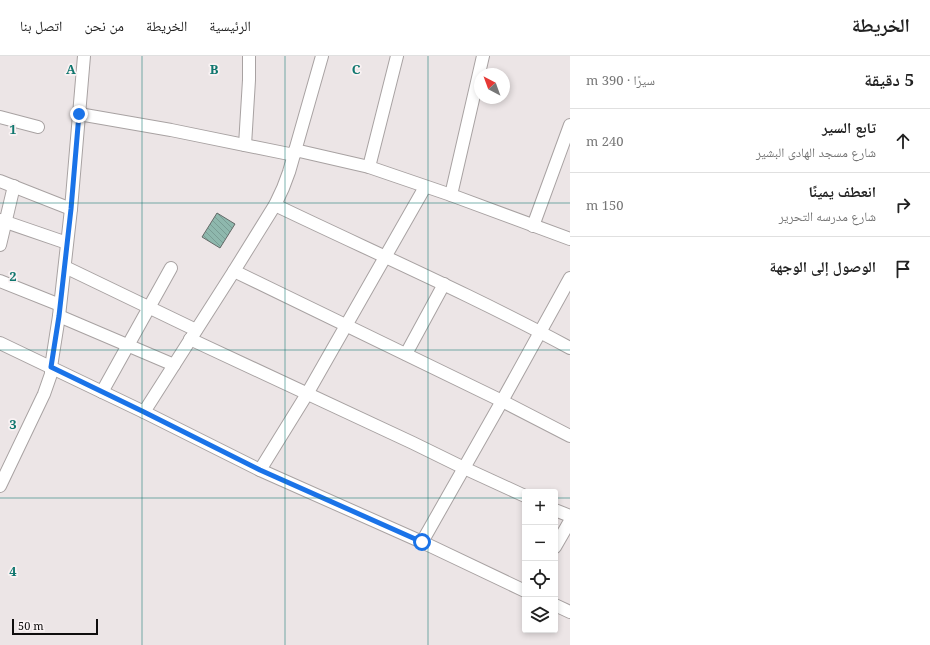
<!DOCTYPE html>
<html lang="ar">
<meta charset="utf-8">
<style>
:root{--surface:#fff;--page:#f2f2f2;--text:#222;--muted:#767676;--line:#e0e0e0}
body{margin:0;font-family:"Noto Serif","Noto Naskh Arabic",serif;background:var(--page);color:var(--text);direction:rtl}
.controls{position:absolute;right:12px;bottom:12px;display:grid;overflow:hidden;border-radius:4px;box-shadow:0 2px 6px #0003}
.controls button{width:36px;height:36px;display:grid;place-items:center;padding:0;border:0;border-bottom:1px solid var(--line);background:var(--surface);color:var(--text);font:20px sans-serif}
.compass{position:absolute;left:474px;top:12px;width:36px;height:36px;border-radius:50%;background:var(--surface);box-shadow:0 2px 6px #0003;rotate:319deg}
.scale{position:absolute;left:12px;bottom:10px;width:86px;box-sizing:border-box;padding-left:4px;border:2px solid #0f0d0d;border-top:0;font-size:11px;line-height:14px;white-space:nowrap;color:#0f0d0d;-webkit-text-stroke:3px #f9f2f3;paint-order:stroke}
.stop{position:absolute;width:12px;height:12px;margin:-9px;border:3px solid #1a73e8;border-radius:50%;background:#fff}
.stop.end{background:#1a73e8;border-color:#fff;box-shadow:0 1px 4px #0008}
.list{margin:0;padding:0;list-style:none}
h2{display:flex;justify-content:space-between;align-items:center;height:52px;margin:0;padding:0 16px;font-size:17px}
h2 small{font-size:13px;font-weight:400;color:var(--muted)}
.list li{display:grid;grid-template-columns:26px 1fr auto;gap:12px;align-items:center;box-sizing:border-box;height:64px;padding:0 16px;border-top:1px solid var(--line)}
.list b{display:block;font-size:15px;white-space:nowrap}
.list p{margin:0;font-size:13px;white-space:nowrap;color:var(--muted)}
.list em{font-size:13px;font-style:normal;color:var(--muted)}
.icon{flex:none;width:22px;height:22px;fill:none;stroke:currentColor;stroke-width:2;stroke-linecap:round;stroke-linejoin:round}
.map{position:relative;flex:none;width:570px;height:589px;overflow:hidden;direction:ltr}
header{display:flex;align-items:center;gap:24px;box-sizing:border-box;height:56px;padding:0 20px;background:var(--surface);border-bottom:1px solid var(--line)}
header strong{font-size:19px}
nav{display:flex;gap:22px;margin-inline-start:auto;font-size:14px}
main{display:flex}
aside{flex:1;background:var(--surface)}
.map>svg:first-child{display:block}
.building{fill:url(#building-back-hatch);stroke:#646a68}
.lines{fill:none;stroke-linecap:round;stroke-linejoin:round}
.minor-casing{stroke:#a8a2a2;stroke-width:14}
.minor{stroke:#fff;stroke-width:12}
.route{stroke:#1a73e8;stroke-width:5}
.grid{fill:none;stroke:#0f766e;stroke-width:1;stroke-opacity:0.55}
.grid-label{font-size:13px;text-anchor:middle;font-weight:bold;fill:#0f766e;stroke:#f9f2f3;stroke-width:3.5;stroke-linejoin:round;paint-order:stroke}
</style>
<header>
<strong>الخريطة</strong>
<nav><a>الرئيسية</a><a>الخريطة</a><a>من نحن</a><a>اتصل بنا</a></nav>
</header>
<main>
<aside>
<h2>5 دقيقة<small>سيرًا · 390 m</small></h2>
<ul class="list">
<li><svg class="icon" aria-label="ahead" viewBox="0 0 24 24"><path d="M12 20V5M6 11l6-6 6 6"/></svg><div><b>تابع السير</b><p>شارع مسجد الهادى البشير</p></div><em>240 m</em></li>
<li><svg class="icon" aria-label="right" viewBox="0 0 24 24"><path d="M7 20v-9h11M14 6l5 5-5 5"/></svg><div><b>انعطف يمينًا</b><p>شارع مدرسه التحرير</p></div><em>150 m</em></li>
<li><svg class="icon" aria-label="arrive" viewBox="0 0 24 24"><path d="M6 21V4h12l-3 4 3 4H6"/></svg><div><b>الوصول إلى الوجهة</b></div></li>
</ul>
</aside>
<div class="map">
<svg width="570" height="589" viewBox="0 0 570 589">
<defs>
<pattern id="building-back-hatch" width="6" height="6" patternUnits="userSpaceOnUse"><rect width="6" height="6" fill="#8eb8ad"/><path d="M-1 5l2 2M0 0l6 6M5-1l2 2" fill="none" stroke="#799d94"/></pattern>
</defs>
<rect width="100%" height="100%" fill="#ece5e6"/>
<polygon class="building" points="217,157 235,168 220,192 202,181"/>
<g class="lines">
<defs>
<g id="minor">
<polyline points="79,58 171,74 294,99"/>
<polyline points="0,61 38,71"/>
<polyline points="245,89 249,24 249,0"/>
<polyline points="295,94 369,111 451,139 570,183"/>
<polyline points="369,111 397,0"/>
<polyline points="0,125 71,153"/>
<polyline points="451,139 483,0"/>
<path d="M275 149C373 196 474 240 570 292"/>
<polyline points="0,164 67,187"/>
<polyline points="533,170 570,69"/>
<polyline points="0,189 14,130"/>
<polyline points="65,211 196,274"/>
<polyline points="234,215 502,345 570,380"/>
<polyline points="0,225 60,249"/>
<polyline points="59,260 174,309"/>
<polyline points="190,283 413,387 464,412 525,440"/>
<polyline points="0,287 144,356 260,414 422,486 525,535"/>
<polyline points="406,298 444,228"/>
<polyline points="102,336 171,212"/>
<polyline points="144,356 234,215 275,149 283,132 289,116 322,0"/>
<polyline points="260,414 307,338 425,131"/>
<polyline points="0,430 44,338 51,318 51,311 59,260 71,153 84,0"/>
<polyline points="555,454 570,460"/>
<polyline points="422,486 502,345 570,222"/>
<polyline points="555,491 570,465"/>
<polyline points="555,549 570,556"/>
</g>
</defs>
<use href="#minor" class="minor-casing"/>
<use href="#minor" class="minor"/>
</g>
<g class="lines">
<polyline class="route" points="79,58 71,153 59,260 51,311 144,356 260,414 422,486"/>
</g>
<path class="grid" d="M142 0V589M285 0V589M428 0V589M0 147H570M0 294H570M0 442H525M555 442H570"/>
<g class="grid-label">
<text x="71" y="18">A</text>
<text x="214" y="18">B</text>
<text x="356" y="18">C</text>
<text x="13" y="78">1</text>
<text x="13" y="225">2</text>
<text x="13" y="373">3</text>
<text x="13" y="520">4</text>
</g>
</svg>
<div class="controls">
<button>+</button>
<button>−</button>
<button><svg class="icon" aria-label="locate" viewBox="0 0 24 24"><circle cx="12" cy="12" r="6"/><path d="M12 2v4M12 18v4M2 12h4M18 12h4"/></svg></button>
<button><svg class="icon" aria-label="layers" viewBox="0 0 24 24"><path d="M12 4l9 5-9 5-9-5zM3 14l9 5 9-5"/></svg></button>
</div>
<svg class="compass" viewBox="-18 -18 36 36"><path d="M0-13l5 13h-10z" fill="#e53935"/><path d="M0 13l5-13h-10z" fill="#767676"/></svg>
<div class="scale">50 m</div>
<div class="stop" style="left:422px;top:486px"></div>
<div class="stop end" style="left:79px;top:58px"></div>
</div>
</main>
